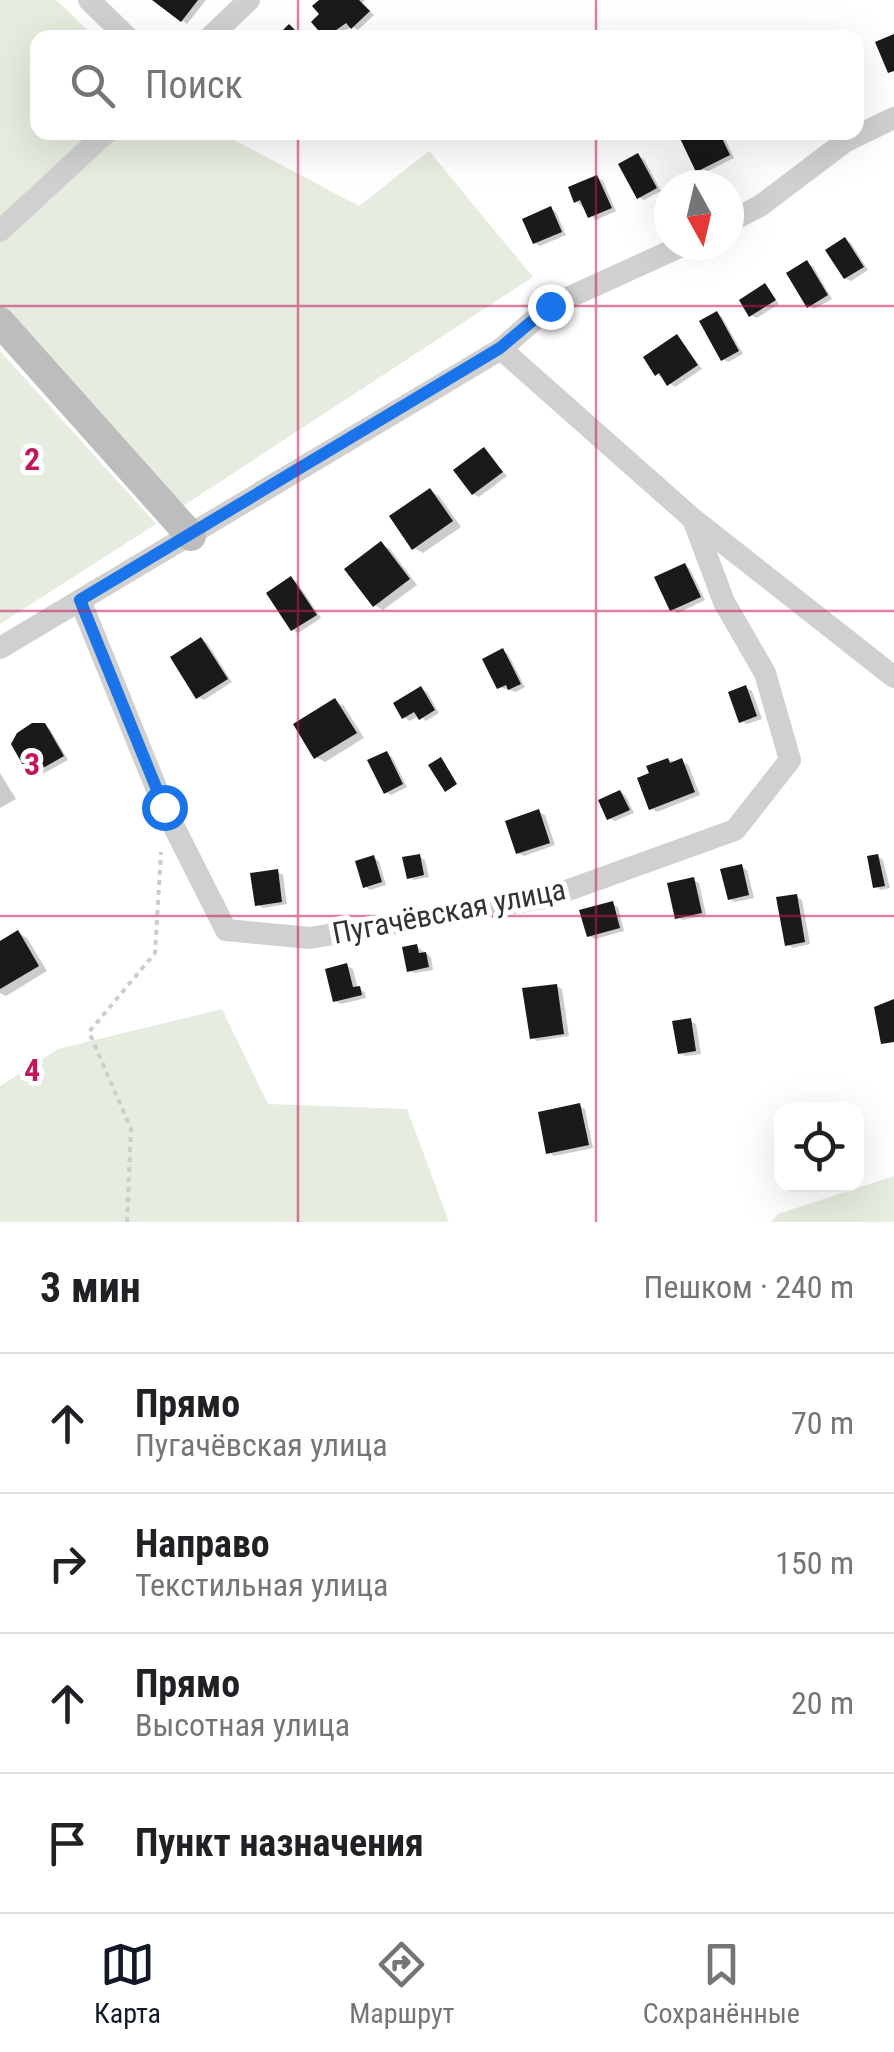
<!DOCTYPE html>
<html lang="ru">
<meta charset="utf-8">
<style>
:root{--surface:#fff;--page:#f6f6f6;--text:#202124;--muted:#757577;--line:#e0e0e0;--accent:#111827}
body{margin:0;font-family:"Roboto Condensed",sans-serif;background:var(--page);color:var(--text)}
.controls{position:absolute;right:30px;bottom:30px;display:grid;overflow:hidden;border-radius:20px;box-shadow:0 10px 40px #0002}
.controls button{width:90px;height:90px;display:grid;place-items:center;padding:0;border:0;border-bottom:2px solid var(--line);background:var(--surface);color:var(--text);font:50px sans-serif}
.compass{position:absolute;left:654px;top:170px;width:90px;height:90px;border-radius:50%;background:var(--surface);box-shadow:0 10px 40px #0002;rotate:172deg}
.stop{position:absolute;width:30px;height:30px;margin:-22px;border:8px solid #1a73e8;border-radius:50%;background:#fff}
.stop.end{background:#1a73e8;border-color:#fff;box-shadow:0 2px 10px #0008}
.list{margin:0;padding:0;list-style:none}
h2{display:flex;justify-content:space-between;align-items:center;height:130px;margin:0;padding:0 40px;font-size:42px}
h2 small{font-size:32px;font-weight:400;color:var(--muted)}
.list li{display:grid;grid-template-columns:65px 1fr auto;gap:30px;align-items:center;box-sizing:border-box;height:140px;padding:0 40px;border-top:2px solid var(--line)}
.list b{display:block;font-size:38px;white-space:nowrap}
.list p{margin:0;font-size:32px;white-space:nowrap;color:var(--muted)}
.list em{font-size:32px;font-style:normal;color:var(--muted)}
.icon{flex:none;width:55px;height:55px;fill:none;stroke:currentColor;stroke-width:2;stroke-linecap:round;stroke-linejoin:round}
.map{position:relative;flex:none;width:894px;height:1222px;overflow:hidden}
.search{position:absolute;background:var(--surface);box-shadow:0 10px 40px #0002;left:30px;right:30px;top:30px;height:110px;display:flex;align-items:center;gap:25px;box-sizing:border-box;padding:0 35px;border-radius:20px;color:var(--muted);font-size:38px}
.sheet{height:690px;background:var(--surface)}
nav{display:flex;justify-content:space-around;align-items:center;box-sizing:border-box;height:140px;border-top:2px solid var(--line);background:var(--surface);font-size:28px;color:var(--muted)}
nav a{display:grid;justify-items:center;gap:5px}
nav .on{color:var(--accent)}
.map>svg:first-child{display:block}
.green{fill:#e6ecdf}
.shadow{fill:#0003}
.building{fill:#1a1a1a}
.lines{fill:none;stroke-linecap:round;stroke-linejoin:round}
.path{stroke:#cdcdcd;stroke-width:4;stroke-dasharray:5 5;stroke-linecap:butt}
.street{stroke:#d0d0d0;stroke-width:22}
.secondary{stroke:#bdbdbd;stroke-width:30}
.route{stroke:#1a73e8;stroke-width:12}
.grid{fill:none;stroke:#c2185b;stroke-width:2.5;stroke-opacity:0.55}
.labels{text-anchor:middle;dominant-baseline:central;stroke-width:10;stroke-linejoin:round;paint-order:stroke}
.street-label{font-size:30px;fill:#333;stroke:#fff}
.grid-label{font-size:32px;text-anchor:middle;font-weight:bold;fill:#c2185b;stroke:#fff;stroke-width:10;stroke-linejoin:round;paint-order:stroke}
</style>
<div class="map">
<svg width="894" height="1222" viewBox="0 0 894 1222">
<rect width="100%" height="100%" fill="#fff"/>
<g class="green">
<polygon points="0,0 56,0 95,37 38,38 38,132 221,133 359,206 429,151 533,277 180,508 0,308"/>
<polygon points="0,351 156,524 0,624"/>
<polygon points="222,1009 268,1104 407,1109 449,1222 0,1222 0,1086 58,1049"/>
<polygon points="894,1176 894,1222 771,1222 778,1214"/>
</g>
<g class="shadow">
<polygon points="156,0 206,0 187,24"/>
<polygon points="323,0 365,0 362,3 374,15 358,30 351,26 338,38 329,38 314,22 323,14"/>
<polygon points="856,77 864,92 856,95"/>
<polygon points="682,132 722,132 734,158 704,173 698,170"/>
<polygon points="638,156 644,159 661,191 644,200 639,197"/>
<polygon points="597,177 603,181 616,211 596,220 576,201"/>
<polygon points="551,209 556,212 566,235 540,246 535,243"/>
<polygon points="845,240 851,243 868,270 851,281 845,278"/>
<polygon points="807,263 813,266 832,299 814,309 808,306"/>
<polygon points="765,286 779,304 757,318 751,315"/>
<polygon points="717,314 722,317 743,354 728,362 723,359"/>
<polygon points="677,337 702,369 675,387 657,374"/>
<polygon points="484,450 507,476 479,497 473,494"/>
<polygon points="430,491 439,496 461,527 423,553 414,548"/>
<polygon points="381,544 390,549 417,585 383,610 374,605"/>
<polygon points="685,565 690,569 705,600 678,613 672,609"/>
<polygon points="292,579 297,582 321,618 298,633 293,630"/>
<polygon points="201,640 207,643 232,682 204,700 198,697"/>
<polygon points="502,651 508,654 525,687 516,692 499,687"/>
<polygon points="746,688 752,691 762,719 747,724 741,721"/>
<polygon points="421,689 427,692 439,713 426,721 419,715 410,721 404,717"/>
<polygon points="335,701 344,706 364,738 325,762 316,757"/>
<polygon points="44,725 50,729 68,760 37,777 31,774"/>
<polygon points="387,754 392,757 407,787 391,795 386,792"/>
<polygon points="668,760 688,764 700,795 657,812 651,808"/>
<polygon points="0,773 16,799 0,808"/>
<polygon points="620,792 626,796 634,813 615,821 609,818"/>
<polygon points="539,812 545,815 555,845 524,856 518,853"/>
<polygon points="878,856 883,860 890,888 881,890 875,886"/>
<polygon points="419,857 425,860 429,877 414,880 409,877"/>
<polygon points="374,858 379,861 386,885 370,890 365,886"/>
<polygon points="742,867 747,870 754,898 735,902 730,899"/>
<polygon points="277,872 283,875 287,904 263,908 257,904"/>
<polygon points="693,880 699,883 706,915 683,920 677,917"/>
<polygon points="796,896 802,900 810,944 793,948 787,944"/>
<polygon points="612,904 618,907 624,931 595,939 589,936"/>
<polygon points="18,933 27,938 47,971 6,996 0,993 0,944"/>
<polygon points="416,946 431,957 433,970 415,973 409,970"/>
<polygon points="347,966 353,969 358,989 365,992 366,998 341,1004 335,1001"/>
<polygon points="556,986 562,989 569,1036 537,1041 532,1037"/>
<polygon points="690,1021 696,1024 701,1054 685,1056 680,1053"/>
<polygon points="579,1106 585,1109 593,1148 554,1156 549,1152"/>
</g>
<g class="building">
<polygon points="152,0 198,0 181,22"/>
<polygon points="319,0 359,0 370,11 351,29 346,23 325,38 311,22 319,14 312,6"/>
<polygon points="289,24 303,38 275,38"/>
<polygon points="894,34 894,71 888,73 875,42"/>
<polygon points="677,132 719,132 730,155 696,172"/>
<polygon points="638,153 657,188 637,199 618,164"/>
<polygon points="597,175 612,208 588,218 580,200 574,203 568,187"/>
<polygon points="551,206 562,232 533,244 522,219"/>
<polygon points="845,237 864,267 844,279 825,250"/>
<polygon points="807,260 828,295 807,308 786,273"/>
<polygon points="765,283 776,300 749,317 739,300"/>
<polygon points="717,311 739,351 721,361 699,321"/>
<polygon points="677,334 698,365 667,386 659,373 655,376 643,357"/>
<polygon points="484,447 503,472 472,495 453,470"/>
<polygon points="430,488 453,521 412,550 389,516"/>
<polygon points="381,541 410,579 373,607 344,569"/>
<polygon points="685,563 701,597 670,611 654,577"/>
<polygon points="291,576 317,615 291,631 266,593"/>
<polygon points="201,637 228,679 196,699 170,657"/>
<polygon points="503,648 521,684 508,690 506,685 497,689 482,659"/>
<polygon points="746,685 757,716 739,723 728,692"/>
<polygon points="421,686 435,710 419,720 414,712 402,719 393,703"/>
<polygon points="335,698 357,733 314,759 293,724"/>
<polygon points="32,723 45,723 64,756 29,776 11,744 17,733"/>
<polygon points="387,751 403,784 384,794 367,760"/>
<polygon points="441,757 457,784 445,792 428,765"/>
<polygon points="668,758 670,763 682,758 695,792 649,810 637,778 649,773 646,766"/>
<polygon points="620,790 630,810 607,820 598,800"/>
<polygon points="539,809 550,843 516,854 505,821"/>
<polygon points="420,854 424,875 407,879 402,857"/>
<polygon points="878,854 885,886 873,888 867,856"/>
<polygon points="374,855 382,882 363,888 355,861"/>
<polygon points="742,864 749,895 728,900 720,869"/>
<polygon points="278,869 282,902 255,906 250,873"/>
<polygon points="694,877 702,913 675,919 667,883"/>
<polygon points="797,894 805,942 785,946 776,897"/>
<polygon points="613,901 620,928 587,937 579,910"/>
<polygon points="18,930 39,966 0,989 0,941"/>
<polygon points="417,944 419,953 426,952 429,967 407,972 402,947"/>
<polygon points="347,963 353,987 360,986 362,995 333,1002 325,969"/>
<polygon points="557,984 564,1034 530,1039 522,988"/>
<polygon points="894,999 894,1042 881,1044 874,1007"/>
<polygon points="691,1018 696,1051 678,1054 672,1021"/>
<polygon points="580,1103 589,1145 546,1154 538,1112"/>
</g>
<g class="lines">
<polyline class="path" points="127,1222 131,1129 89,1032 155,953 161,852"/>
<g class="street">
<polyline points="89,0 128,38"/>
<polyline points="209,38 249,0"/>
<polyline points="729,222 760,206 846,141 894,118"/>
<polyline points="0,231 107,132"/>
<polyline points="501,349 693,519 894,677"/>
<polyline points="80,600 164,807 226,930 310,938 549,897 735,830 790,760 765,673 724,602 693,519"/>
<polyline points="0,648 501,349 550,306 684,245"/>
</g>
<polyline class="secondary" points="0,322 191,536"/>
</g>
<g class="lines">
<polyline class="route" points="164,807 80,600 500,348 550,306"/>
</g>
<path class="grid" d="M298 0V38M596 0V38M298 132V1222M596 132V1222M0 306H894M0 611H894M0 916H894"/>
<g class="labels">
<g class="street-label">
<text transform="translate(449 911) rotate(-11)">Пугачёвская улица</text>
</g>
</g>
<g class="grid-label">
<text x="32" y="470">2</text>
<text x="32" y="775">3</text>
<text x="32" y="1081">4</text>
</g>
</svg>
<div class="controls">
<button><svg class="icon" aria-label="locate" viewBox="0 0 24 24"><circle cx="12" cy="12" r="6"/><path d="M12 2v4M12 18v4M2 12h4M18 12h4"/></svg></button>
</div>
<svg class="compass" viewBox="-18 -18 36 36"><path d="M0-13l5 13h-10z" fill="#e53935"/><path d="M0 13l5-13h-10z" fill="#757577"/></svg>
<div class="stop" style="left:164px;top:807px"></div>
<div class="stop end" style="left:550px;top:306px"></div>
<div class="search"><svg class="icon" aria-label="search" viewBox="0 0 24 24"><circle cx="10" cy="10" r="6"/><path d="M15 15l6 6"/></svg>Поиск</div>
</div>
<section class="sheet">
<h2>3 мин<small>Пешком · 240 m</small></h2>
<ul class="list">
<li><svg class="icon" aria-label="ahead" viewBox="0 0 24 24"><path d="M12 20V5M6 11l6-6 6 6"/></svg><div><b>Прямо</b><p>Пугачёвская улица</p></div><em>70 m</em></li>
<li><svg class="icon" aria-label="right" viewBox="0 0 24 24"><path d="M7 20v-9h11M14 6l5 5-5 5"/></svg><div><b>Направо</b><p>Текстильная улица</p></div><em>150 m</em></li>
<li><svg class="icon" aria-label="ahead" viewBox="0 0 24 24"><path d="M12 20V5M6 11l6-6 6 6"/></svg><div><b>Прямо</b><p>Высотная улица</p></div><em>20 m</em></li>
<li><svg class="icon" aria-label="arrive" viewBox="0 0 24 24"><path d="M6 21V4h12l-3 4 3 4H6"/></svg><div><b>Пункт назначения</b></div></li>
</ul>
</section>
<nav>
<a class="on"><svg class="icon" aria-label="map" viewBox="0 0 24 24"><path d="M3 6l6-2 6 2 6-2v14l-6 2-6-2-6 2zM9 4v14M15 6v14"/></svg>Карта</a>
<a><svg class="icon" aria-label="directions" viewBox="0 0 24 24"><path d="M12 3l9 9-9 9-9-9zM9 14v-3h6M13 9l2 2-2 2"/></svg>Маршрут</a>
<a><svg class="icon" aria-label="saved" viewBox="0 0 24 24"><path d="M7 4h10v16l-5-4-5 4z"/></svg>Сохранённые</a>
</nav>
